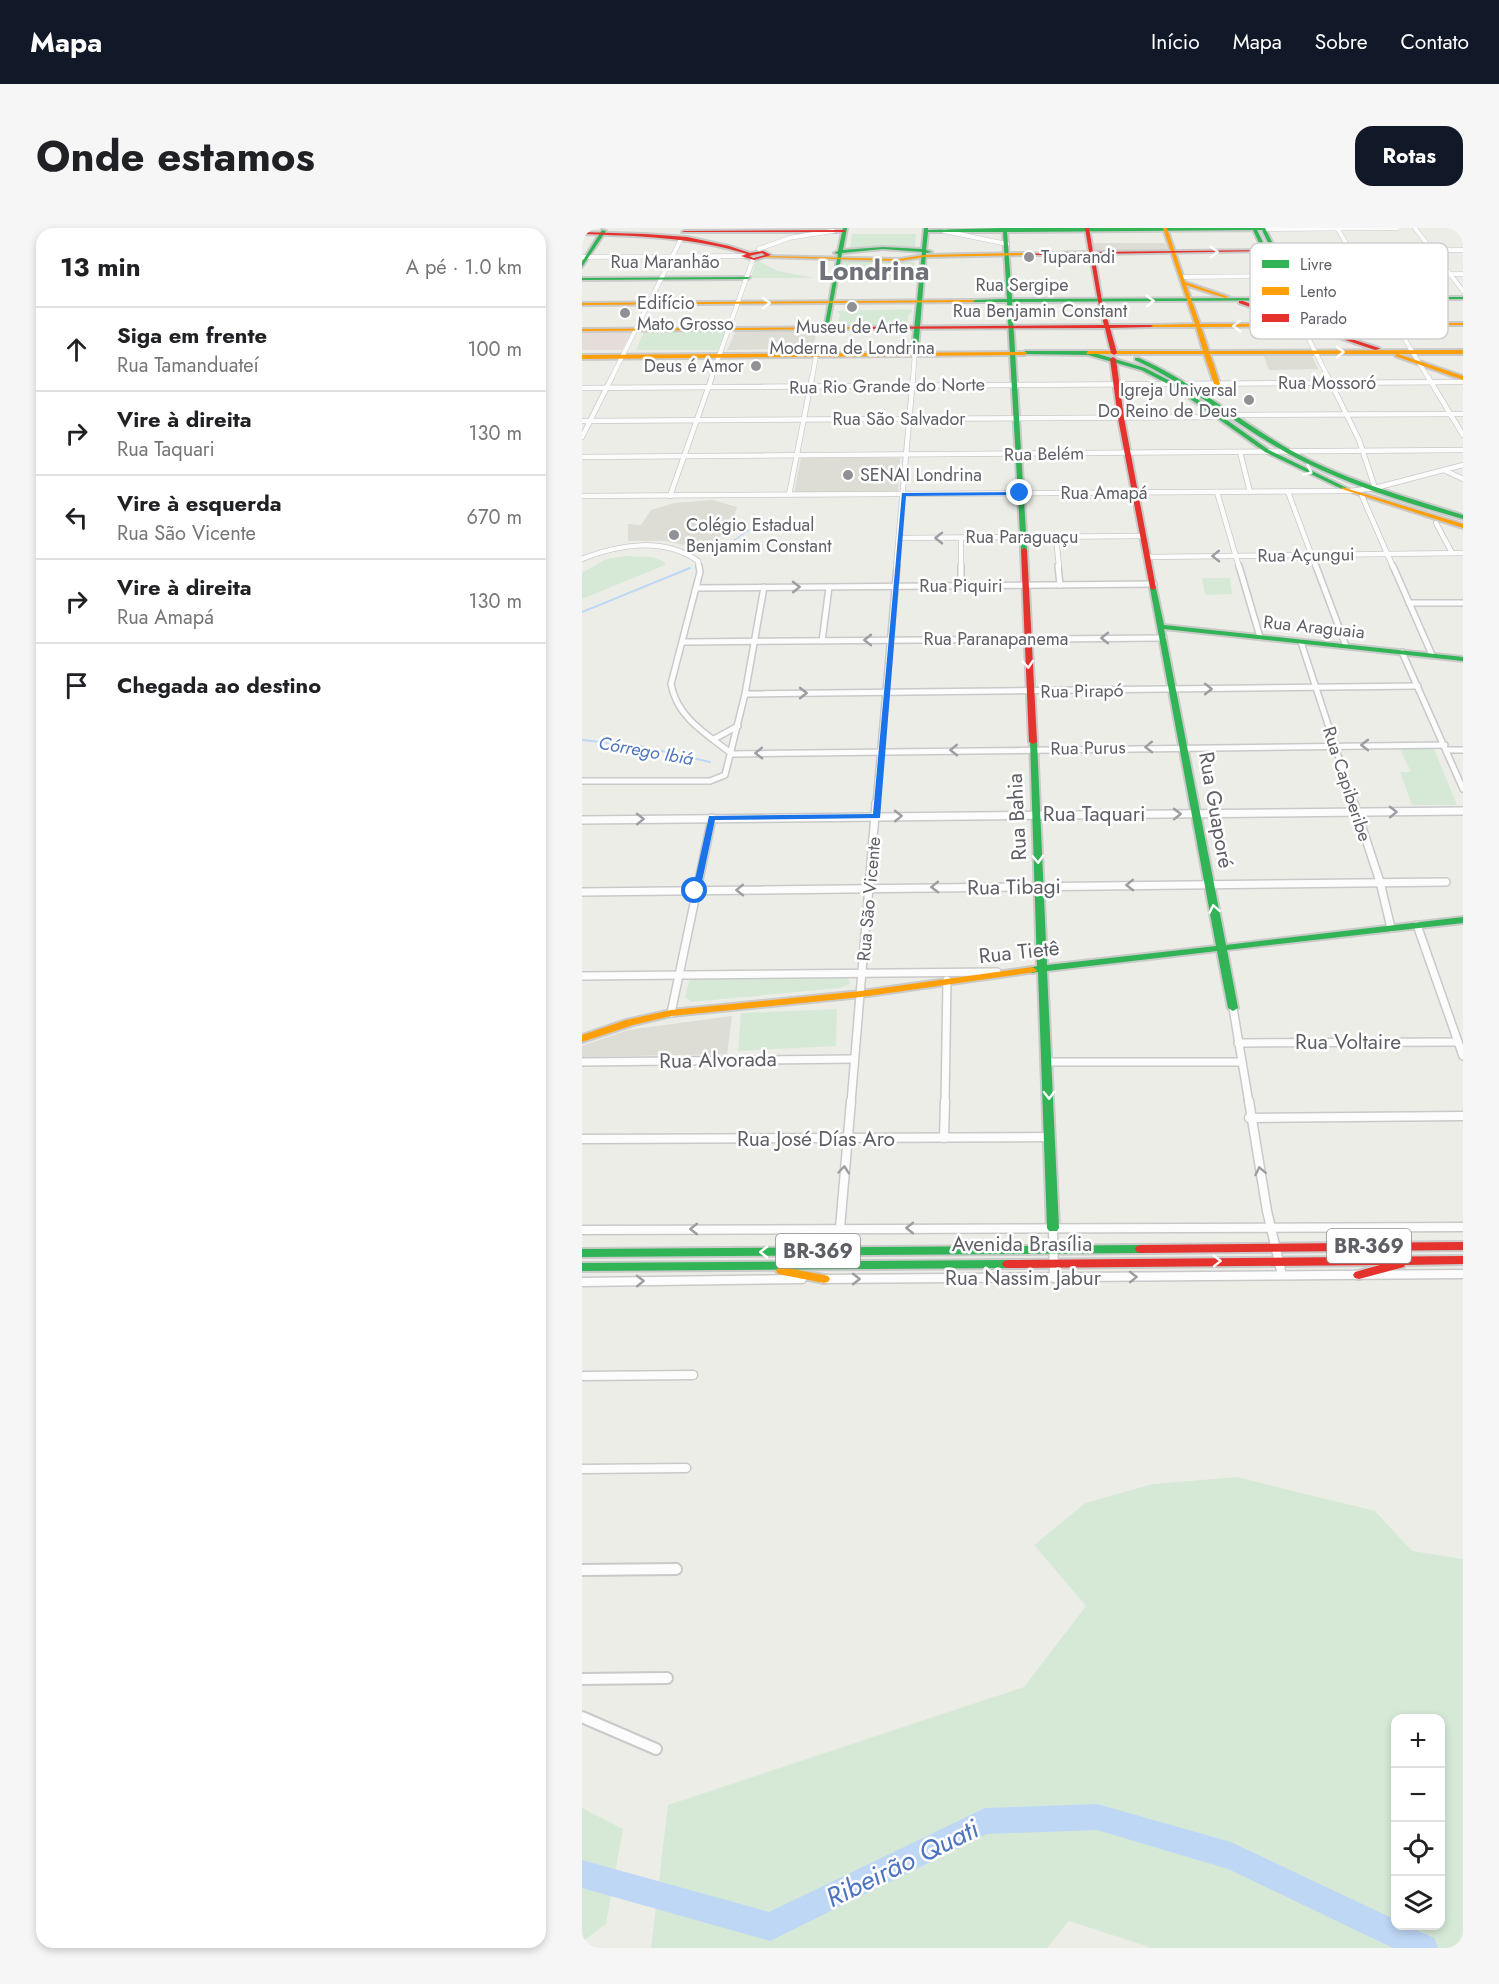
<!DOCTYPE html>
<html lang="pt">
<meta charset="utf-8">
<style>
:root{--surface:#fff;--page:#f6f6f6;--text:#202124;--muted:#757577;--line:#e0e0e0;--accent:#111827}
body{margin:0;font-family:Jost,sans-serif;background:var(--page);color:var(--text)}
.controls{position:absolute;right:18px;bottom:18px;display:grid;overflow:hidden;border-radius:12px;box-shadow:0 3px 9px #0003}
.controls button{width:54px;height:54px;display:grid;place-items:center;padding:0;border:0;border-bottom:2px solid var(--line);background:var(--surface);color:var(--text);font:30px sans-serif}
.stop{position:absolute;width:18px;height:18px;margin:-14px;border:4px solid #1a73e8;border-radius:50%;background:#fff}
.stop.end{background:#1a73e8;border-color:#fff;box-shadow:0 2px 6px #0008}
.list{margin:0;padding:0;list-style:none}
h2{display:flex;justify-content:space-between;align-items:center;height:78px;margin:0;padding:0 24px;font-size:26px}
h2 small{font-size:20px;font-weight:400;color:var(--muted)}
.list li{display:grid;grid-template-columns:39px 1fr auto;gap:18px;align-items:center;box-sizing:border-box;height:84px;padding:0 24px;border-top:2px solid var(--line)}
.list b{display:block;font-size:22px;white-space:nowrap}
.list p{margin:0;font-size:20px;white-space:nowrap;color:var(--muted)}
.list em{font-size:20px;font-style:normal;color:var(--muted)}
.icon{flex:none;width:33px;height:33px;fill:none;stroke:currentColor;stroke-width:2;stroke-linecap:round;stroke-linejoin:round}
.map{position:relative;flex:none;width:881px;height:1720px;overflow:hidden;border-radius:18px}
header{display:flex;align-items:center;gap:36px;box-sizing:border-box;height:84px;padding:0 30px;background:var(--accent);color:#fff}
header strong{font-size:28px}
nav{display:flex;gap:33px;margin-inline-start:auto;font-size:21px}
.intro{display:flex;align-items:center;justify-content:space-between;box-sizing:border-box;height:144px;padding:0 36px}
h1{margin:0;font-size:42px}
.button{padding:15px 27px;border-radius:18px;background:var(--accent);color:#fff;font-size:21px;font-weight:700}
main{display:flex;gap:36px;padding:0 36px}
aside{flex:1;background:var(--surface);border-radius:18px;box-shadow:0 3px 9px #0003}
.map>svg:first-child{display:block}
.education{fill:#ddddd6}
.medical{fill:#e5ddd9}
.green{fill:#d6e9d7;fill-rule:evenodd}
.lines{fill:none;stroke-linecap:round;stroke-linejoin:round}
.stream-far1{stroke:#bed7f5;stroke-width:1.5}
.stream{stroke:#bed7f5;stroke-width:2}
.river{fill:#bed7f5;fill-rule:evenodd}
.street-far5-casing{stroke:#c9c9c9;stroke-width:5}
.street-far4-casing{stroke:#c9c9c9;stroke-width:6}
.street-far3-casing{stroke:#c9c9c9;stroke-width:8}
.street-far2-casing{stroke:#c9c9c9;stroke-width:10}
.street-far1-casing{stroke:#c9c9c9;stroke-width:11}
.street-casing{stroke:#c9c9c9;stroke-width:14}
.fast-casing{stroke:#cacaca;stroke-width:4}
.slow-casing{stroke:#cacaca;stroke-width:4}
.jam-casing{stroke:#cacaca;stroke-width:4}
.street-far5{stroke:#fcfcfc;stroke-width:4}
.street-far4{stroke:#fcfcfc;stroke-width:4.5}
.street-far3{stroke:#fcfcfc;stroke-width:5}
.street-far2{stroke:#fcfcfc;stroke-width:7}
.street-far1{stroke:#fcfcfc;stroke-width:8}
.street{stroke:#fcfcfc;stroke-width:10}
.fast{fill:#30b455;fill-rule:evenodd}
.slow{fill:#ff9f0a;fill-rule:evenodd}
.jam{fill:#e5322d;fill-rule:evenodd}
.oneway{stroke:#fff}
.oneway2{stroke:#9d9ea2}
.route{fill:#1a73e8}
.poi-dot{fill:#909194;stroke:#fff;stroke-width:2}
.labels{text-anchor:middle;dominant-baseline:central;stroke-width:5;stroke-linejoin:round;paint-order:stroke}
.far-poi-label{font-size:18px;fill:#5e6066;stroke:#fff;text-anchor:start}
.far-street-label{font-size:18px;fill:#5e6066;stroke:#fff}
.far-water-label{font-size:18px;font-style:italic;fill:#4d74be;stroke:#fff}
.shield{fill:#fff;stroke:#8e9094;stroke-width:1.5}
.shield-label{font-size:20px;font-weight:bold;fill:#5e6066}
.street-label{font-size:21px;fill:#5e6066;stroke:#fff}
.far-town-label{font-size:27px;font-weight:bold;fill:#6f7278;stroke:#fff}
.near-water-label{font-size:27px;font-style:italic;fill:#4d74be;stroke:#fff}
.key{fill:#fff;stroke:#cfcfd1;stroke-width:1.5}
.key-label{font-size:16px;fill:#5e6066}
</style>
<header>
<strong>Mapa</strong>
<nav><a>Início</a><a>Mapa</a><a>Sobre</a><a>Contato</a></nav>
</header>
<div class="intro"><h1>Onde estamos</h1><a class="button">Rotas</a></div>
<main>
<aside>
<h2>13 min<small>A pé · 1.0 km</small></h2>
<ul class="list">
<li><svg class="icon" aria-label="ahead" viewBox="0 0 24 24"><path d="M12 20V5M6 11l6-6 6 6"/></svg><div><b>Siga em frente</b><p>Rua Tamanduateí</p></div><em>100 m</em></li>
<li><svg class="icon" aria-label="right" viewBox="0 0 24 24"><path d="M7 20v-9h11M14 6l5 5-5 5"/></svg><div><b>Vire à direita</b><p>Rua Taquari</p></div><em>130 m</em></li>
<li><svg class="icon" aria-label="left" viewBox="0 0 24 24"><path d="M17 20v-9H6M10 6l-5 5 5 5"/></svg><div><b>Vire à esquerda</b><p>Rua São Vicente</p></div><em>670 m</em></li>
<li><svg class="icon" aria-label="right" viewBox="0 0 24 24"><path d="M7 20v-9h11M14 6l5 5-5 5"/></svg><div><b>Vire à direita</b><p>Rua Amapá</p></div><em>130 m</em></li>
<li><svg class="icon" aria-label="arrive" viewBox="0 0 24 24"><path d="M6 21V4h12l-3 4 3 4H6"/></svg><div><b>Chegada ao destino</b></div></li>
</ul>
</aside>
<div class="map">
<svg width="881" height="1720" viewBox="0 0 881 1720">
<rect width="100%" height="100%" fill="#edede8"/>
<g class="education">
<polygon points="510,15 583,15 586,23 512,24"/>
<polygon points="154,103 235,103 231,121 145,122"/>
<polygon points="681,126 729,126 736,141 687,142"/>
<polygon points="219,230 318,230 316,264 212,264"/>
<polygon points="130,272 155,279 147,302 122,321 83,313 46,313 46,296 59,297 69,282 93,275"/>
<polygon points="150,788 145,826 0,829 0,818 46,802"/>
</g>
<polygon class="medical" points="45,103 49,105 40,122 0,122 0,104"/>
<g class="green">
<polygon points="270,6 334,6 333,19 268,21"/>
<polygon points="261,31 278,34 333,34 331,48 257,48"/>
<polygon points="174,32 196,43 233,50 169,50"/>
<polygon points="662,73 704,73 717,93"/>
<polygon points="328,81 331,83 326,87 325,98 259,97 256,96 258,86 254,83"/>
<polygon points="62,103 139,103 143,104 138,120 135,122 54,122"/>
<polygon points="42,328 71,329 83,334 83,337 0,371 0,345 24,331"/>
<polygon points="620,350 648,350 650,366 623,367"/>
<polygon points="818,521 852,521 875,577 830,577 818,544 829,544"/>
<polygon points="266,749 268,756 258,760 109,774 103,769 107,753 113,750"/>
<polygon points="255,781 254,818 156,823 159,785"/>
<path d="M655 1249 793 1283 830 1323 881 1331V1720H570L487 1693 465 1720H69L86 1577 442 1459 504 1378 452 1317 503 1275 571 1256ZM814 1490H858V1698H814Z"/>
<polygon points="0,1580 41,1601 24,1696 0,1714"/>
</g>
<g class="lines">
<polyline class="stream-far1" points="130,327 167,302"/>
<g class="stream">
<polyline points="0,384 108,340"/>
<polyline points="0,512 58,518 128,534"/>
</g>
<polygon class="river" points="515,1576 649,1614 814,1692 814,1698 826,1698 852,1710 856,1720 811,1720 646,1641 515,1602 405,1606 188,1713 0,1660 0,1632 187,1684 403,1580"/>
<defs>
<g id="street-far5">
<polyline points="755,0 847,151"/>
<polyline points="833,0 881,63"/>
<polyline points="681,1 816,0"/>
<polyline points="362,3 425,16"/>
<polyline points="177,21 207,10 251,3"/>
<polyline points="683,23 881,22"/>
<polyline points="0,29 161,28"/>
<polyline points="600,49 881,46"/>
<polyline points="707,72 747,151"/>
<polyline points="29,151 99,11"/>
<polyline points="129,151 171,31"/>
<polyline points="230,151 234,128"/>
<polyline points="331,151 333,122"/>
</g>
<g id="street-far4">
<polyline points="746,149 777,212 793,260"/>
<polyline points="846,149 881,207"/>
<polyline points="0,160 881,154"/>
<polyline points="652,187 881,186"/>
<polyline points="0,193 635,189"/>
<polyline points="0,209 30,149"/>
<polyline points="658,224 668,264"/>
<polyline points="0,229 881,222"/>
<polyline points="862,242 881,251"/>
<polyline points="635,264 657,339"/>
<polyline points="706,264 734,339"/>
<polyline points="207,267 230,149"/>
<polyline points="0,268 768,263 793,260 881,237"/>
<polyline points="88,268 130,149"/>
<polyline points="780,268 811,339"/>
<polyline points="854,295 870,325"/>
<polyline points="474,309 477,339"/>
<polyline points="319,310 562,308"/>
<polyline points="379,310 379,339"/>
<polyline points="566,329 881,325"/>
<path d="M0 331C37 316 82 309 116 333L117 339"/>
<polyline points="314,339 331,149"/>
</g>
<g id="street-far3">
<path d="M117 338 118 344 89 456C95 490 125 506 150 526"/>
<polyline points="379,338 379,358"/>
<polyline points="476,338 478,357"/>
<polyline points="657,338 678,409"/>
<polyline points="734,338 764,418"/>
<polyline points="811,338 850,427"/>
<polyline points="114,360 572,356"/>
<polyline points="827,375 881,375"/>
<polyline points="240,413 247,359"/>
<polyline points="102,414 582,410"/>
<polyline points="719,414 772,576"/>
<polyline points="820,424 881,561"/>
<polyline points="163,466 836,458"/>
<polyline points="132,511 156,498"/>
<polyline points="865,522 881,522"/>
<polyline points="150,526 863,517"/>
<polyline points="0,553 128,553 143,547 163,466 182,359"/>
<polyline points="294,576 315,338"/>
</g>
<g id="street-far2">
<polyline points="772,575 798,654 809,700"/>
<polyline points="0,592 881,583"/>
<polyline points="0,664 864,654"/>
<polyline points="835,697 881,828"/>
<polyline points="0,748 415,744"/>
<polyline points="651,780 667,875"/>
<polyline points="89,785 130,590"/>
<polyline points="656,815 876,814"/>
<polyline points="0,834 272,831"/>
<polyline points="466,834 658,834"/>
<polyline points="269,875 294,575"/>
<polyline points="363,875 365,752"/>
</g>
<g id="street-far1">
<polyline points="667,873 685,983 700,1047"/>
<polyline points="667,890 881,888"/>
<polyline points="362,910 363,873"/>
<polyline points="0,911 468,909"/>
<polyline points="258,1000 269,873"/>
<polyline points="471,1000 472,1050"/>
<polyline points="0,1002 881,999"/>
<polyline points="241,1051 881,1046"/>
<polyline points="0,1054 220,1051"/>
<polyline points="0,1148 111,1147"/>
<polyline points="0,1241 104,1240"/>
</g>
<g id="street">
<polyline points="0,1342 94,1341"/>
<polyline points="0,1451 85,1450"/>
<polyline points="0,1489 74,1521"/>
</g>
<g id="fast">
<path d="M261 0H265L261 22 301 19 340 21 342 0H346V2L421 0H683L718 70 881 69V71L430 74 445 322 442 324 439 322 425 74H391L389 73 391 72 425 71 421 4H346L344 22 350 24 344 25 336 122 333 124 330 122 340 24 301 21 260 25 246 101 244 102 242 101 256 26 252 25 256 23ZM671 2 703 70 430 71 425 4ZM675 2H680L713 70H708Z"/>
<polygon points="20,2 24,3 0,39 0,34"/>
<polygon points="168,49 166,51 0,52 0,50"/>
<polygon points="443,123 506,123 563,140 594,156 687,222 765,260 760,261 683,224 590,158 559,142 506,127 441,126"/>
<path d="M553 130H557C613 155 657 193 710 223 763 252 823 269 881 287V291C821 274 760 255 705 225 653 196 609 158 553 132Z"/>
<polygon points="571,358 574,360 582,397 881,429 881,433 582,401 644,717 881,689 881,695 645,722 656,780 651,783 646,780 635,723 465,743 477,1000 475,1003 467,1003 465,1000 456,744 450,745 445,742 447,740 455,738 448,512 451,512 455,514 465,737 634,718 568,360"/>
<polygon points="559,1017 563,1018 565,1021 563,1024 559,1025 0,1029 0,1021"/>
<polygon points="426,1032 430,1033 432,1036 430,1039 426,1040 0,1043 0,1035"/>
</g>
<g id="slow">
<polygon points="581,0 585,0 603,54 647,69 643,70 604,57 618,96 881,95 881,97 619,99 627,123 881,122 881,126 816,126 881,148 881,152 813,128 814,126 628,126 638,156 635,158 632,156 622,126 504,126 506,123 621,123 614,99 569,99 567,98 569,97 613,96"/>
<polygon points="442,25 444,27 342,29 317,33 182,29 184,28 317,31 342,27"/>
<polygon points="393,72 391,74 0,77 0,75"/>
<polygon points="271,99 269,101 0,103 0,101"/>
<polygon points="445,124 443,127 0,131 0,127"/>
<polygon points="760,259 881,296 881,300 760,261"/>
<polygon points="450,739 455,742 453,744 279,769 89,788 51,797 0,814 0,807 44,792 89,782 279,763"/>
<polygon points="200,1039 242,1047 246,1048 248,1051 246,1054 242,1055 196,1046 194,1043 196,1040"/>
</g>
<g id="jam">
<polygon points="503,0 507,0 511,24 683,22 685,23 512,26 520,73 527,97 569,97 571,98 569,99 528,100 535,125 532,127 529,125 523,100 269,101 267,100 269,99 522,97 516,73 508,27 442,27 440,26 507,24"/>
<polygon points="262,2 264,4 100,4 102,3"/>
<path d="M0 4 63 6 105 9 147 18 168 25 181 23 189 27 172 32 159 28 165 26C111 9 56 8 0 6ZM180 25 183 27 172 30 167 28Z"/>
<polygon points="657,73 661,73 717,94 713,95 657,75"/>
<polygon points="733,99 797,120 798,121 793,122 731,101"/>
<polygon points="531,129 534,131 542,190 574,360 571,362 568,360 536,190 528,131"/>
<polygon points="442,320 445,322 455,514 451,516 447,514 439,322"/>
<polygon points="881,1014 881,1022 559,1025 555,1024 553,1021 555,1018 559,1017"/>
<polygon points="881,1028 881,1036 823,1037 822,1039 777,1051 773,1050 771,1047 773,1044 798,1037 426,1040 422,1039 420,1036 422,1033 426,1032"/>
</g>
</defs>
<use href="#street-far5" class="street-far5-casing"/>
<use href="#street-far4" class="street-far4-casing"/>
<use href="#street-far3" class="street-far3-casing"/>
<use href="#street-far2" class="street-far2-casing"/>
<use href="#street-far1" class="street-far1-casing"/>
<use href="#street" class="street-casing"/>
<use href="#fast" class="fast-casing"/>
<use href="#slow" class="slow-casing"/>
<use href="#jam" class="jam-casing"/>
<use href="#street-far5" class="street-far5"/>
<use href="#street-far4" class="street-far4"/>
<use href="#street-far3" class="street-far3"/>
<use href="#street-far2" class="street-far2"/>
<use href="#street-far1" class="street-far1"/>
<use href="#street" class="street"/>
<use href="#fast" class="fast"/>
<use href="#slow" class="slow"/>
<use href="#jam" class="jam"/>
</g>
<defs><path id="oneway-chevron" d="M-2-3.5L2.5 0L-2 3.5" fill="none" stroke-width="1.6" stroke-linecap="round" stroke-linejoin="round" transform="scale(1.5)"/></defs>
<g class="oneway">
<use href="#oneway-chevron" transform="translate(632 24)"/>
<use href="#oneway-chevron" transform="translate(568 73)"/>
<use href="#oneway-chevron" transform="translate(184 75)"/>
<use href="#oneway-chevron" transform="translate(655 98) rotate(179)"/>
<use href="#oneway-chevron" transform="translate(758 124)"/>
<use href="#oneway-chevron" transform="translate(726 243) rotate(25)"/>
<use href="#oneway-chevron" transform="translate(446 436) rotate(86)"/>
<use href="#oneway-chevron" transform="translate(456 631) rotate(88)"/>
<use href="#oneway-chevron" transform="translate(632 681) rotate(-101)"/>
<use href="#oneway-chevron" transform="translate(467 867) rotate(89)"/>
<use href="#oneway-chevron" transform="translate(182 1024) rotate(180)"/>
<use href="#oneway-chevron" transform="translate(635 1033) rotate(-1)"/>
</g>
<g class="oneway2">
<use href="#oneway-chevron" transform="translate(357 310) rotate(180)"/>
<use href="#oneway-chevron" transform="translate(634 328) rotate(179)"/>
<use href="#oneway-chevron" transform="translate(214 359) rotate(-1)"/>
<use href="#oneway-chevron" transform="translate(523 410) rotate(180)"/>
<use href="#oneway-chevron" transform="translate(286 412) rotate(180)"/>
<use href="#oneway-chevron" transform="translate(626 461)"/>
<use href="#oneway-chevron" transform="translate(221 465)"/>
<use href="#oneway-chevron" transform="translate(783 517) rotate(180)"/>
<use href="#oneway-chevron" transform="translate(567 519) rotate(179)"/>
<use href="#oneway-chevron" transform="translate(372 522) rotate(179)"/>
<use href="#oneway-chevron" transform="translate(177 525) rotate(179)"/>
<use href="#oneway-chevron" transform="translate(811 584) rotate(-1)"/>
<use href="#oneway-chevron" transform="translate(595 586)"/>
<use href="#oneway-chevron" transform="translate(316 588) rotate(-1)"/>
<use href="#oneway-chevron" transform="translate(58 591) rotate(-1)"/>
<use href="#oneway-chevron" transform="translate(548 657) rotate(179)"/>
<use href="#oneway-chevron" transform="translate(353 659) rotate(179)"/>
<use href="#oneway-chevron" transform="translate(158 662) rotate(179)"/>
<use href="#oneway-chevron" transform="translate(262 942) rotate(-85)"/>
<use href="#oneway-chevron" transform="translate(678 943) rotate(-101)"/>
<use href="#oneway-chevron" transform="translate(328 1000) rotate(-180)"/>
<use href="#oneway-chevron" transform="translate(112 1001) rotate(180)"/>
<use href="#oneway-chevron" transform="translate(551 1049) rotate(-1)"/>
<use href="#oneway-chevron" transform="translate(274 1051)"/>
<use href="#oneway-chevron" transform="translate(58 1053) rotate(-1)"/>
</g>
<polygon class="route" points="438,264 440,267 324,268 298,590 133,592 118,663 110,665 127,588 291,586 320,265"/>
<g class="poi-dot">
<circle cx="447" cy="29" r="6"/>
<circle cx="270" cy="79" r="6"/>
<circle cx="43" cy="85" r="6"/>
<circle cx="174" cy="138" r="6"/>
<circle cx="667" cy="172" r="6"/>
<circle cx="266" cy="247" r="6"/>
<circle cx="92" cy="307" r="6"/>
</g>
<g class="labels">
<g class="far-poi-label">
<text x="459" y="29">Tuparandi</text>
<text x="55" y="75">Edifício<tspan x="55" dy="21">Mato Grosso</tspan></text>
<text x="270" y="99" text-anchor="middle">Museu de Arte<tspan x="270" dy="21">Moderna de Londrina</tspan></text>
<text x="162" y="138" text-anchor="end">Deus é Amor</text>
<text x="655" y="162" text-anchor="end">Igreja Universal<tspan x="655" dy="21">Do Reino de Deus</tspan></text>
<text x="278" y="247">SENAI Londrina</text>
<text x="104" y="297">Colégio Estadual<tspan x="104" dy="21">Benjamim Constant</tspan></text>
</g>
<g class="far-street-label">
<text x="83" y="34">Rua Maranhão</text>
<text x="440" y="57">Rua Sergipe</text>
<text x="458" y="83">Rua Benjamin Constant</text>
<text x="745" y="155">Rua Mossoró</text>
<text transform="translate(305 158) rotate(-1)">Rua Rio Grande do Norte</text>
<text x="317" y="191">Rua São Salvador</text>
<text transform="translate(462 226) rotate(-1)">Rua Belém</text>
<text x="522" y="265">Rua Amapá</text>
<text x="440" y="309">Rua Paraguaçu</text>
<text transform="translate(724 327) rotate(-1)">Rua Açungui</text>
<text x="379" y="358">Rua Piquiri</text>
<text transform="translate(732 399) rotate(6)">Rua Araguaia</text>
<text x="414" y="411">Rua Paranapanema</text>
<text transform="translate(500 463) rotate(-1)">Rua Pirapó</text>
<text transform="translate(506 520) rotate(-1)">Rua Purus</text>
<text transform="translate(765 556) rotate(72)">Rua Capiberibe</text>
<text transform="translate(287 671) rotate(-85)">Rua São Vicente</text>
</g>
<g class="far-water-label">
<text transform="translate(64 523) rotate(10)">Córrego Ibiá</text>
</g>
<g class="shield">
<rect x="745" y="1001" width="84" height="34" rx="4.5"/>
<rect x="194" y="1006" width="84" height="34" rx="4.5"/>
</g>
<g class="shield-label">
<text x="787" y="1018">BR-369</text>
<text x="236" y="1023">BR-369</text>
</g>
<g class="street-label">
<text transform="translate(634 582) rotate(80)">Rua Guaporé</text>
<text x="512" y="586">Rua Taquari</text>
<text transform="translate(435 589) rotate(-93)">Rua Bahia</text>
<text transform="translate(432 659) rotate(-1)">Rua Tibagi</text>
<text transform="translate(437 724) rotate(-6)">Rua Tietê</text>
<text x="766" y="814">Rua Voltaire</text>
<text transform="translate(136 832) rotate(-1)">Rua Alvorada</text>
<text x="234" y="911">Rua José Días Aro</text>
<text x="440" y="1016">Avenida Brasília</text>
<text x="441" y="1050">Rua Nassim Jabur</text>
</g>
<g class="far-town-label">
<text x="292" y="42">Londrina</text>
</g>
<g class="near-water-label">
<text transform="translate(320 1635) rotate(-26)">Ribeirão Quati</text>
</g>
</g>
<rect x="668" y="15" width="198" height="96" rx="9" class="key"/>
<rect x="680" y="32" width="27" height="8" fill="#30b455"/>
<rect x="680" y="59" width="27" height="8" fill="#ff9f0a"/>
<rect x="680" y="86" width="27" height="8" fill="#e5322d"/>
<g class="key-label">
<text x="718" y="42">Livre</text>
<text x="718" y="69">Lento</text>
<text x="718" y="96">Parado</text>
</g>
</svg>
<div class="controls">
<button>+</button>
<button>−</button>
<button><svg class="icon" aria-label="locate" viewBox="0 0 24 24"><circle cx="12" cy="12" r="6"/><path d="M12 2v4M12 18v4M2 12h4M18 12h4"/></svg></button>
<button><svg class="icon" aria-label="layers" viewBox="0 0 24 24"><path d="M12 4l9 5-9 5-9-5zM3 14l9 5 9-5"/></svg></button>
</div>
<div class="stop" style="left:113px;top:663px"></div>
<div class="stop end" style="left:438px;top:265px"></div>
</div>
</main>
